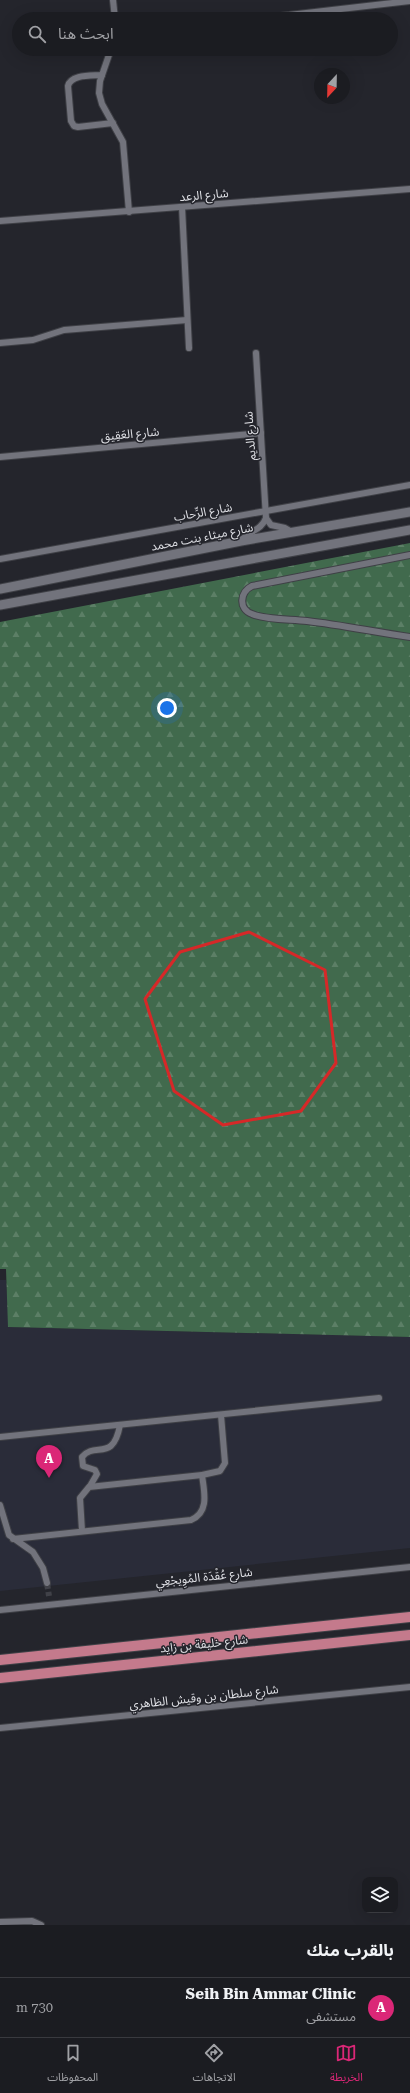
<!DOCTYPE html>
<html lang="ar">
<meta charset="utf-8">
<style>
:root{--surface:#1b1c21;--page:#28292e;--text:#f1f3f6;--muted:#a0a1a5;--line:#393a3f;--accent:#db2777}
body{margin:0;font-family:"Roboto Serif","Noto Sans Arabic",serif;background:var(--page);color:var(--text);direction:rtl}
.controls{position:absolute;right:12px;bottom:12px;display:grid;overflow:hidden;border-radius:8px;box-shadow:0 4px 16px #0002}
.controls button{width:36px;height:36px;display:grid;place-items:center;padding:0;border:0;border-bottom:1px solid var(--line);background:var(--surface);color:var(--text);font:20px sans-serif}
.compass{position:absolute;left:314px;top:68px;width:36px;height:36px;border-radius:50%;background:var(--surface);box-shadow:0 4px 16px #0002;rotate:202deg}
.you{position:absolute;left:167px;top:708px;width:14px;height:14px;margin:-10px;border:3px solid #fff;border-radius:50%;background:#1a73e8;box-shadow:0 0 0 6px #1a73e833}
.badge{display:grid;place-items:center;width:26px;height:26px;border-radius:50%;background:var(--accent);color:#fff;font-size:13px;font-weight:700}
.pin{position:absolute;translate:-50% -33px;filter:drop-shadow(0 1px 2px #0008)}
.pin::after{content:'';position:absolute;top:21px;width:14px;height:12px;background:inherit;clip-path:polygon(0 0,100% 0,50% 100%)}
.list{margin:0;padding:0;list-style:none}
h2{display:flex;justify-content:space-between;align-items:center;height:52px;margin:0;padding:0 16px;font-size:17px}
h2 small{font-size:13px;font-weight:400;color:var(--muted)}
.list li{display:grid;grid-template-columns:26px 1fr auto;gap:12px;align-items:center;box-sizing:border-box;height:60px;padding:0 16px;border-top:1px solid var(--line)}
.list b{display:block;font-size:15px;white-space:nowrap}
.list p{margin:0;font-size:13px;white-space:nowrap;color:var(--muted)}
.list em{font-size:13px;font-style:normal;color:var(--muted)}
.icon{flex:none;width:22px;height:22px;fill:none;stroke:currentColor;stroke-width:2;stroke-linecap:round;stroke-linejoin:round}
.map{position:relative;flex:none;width:410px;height:1925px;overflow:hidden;direction:ltr}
.search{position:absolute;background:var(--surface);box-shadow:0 4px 16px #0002;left:12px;right:12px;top:12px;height:44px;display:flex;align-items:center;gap:10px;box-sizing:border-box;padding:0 14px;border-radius:22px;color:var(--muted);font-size:15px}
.sheet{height:112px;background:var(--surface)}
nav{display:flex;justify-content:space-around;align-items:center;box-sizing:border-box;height:56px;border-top:1px solid var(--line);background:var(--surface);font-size:11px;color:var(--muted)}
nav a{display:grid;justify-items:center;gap:2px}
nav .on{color:var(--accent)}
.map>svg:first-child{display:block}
.built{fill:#2a2c39}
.forest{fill:url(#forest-firs)}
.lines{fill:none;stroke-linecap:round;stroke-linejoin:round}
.minor-tunnel{stroke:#404148;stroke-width:6;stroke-dasharray:6 3;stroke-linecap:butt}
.minor-casing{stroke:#3f4046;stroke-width:8}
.secondary-casing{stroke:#3f4046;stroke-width:11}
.trunk-casing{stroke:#3f4046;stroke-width:12}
.minor{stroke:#72737c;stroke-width:6}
.secondary{stroke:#72737c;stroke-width:9}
.trunk{stroke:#c47a8c;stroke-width:10}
.marked{fill:none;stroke:#d62828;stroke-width:3;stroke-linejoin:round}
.labels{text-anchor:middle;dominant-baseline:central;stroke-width:3;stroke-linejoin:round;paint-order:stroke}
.street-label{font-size:12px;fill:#dedfe4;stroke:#24252c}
</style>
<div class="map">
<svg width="410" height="1925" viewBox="0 0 410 1925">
<defs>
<pattern id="forest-firs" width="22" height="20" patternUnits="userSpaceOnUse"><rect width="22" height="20" fill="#416a4d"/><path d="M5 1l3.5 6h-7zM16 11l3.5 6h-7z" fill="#5c7f66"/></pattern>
</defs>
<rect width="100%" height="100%" fill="#24252c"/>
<polygon class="built" points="0,1280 6,1280 9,1327 410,1337 410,1548 0,1591"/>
<polygon class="forest" points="410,543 410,1337 8,1327 6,1269 0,1269 0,622"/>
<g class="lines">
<polyline class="minor-tunnel" points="47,1583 49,1596"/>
<defs>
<g id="minor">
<polyline points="113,0 115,19"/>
<polyline points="254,19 410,1"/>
<polyline points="111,49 100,81 99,93 102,104 123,142 129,212"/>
<path d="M102 75C92 76 71 74 68 86L71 121 74 126 78 127 113 123"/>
<polyline points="182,207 189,348"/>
<polyline points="0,221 410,189"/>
<polyline points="0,343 33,340 64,330 187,320"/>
<polyline points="256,353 266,518 271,525 285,528 292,532"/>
<polyline points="0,457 261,433"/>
<path d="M241 541C248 531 261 531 266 518"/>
<path d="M410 555 252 586C240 592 238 609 252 614 266 620 291 619 307 621 341 625 375 632 410 637"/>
<polyline points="0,559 410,485"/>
<polyline points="0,1437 379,1398"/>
<path d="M90 1486 97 1474 95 1470 83 1466 82 1457C95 1441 113 1463 120 1425"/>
<polyline points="0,1505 9,1535 33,1552 43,1568 47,1583"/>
<polyline points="82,1531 80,1498 89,1487 202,1475 220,1471 225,1463 221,1415"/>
<path d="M13 1539 191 1520C210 1512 204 1491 202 1475"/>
<polyline points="0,1610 410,1567"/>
<polyline points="0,1728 410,1687"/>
<polyline points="0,1922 32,1921 41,1925"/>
</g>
<g id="secondary">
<polyline points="0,589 241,541 410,512"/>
<polyline points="0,605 410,530"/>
</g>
<g id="trunk">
<polyline points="0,1660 410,1617"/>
<polyline points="0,1678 410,1635"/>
</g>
</defs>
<use href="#minor" class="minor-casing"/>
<use href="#secondary" class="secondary-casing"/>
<use href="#trunk" class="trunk-casing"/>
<use href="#minor" class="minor"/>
<use href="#secondary" class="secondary"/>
<use href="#trunk" class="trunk"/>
</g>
<path class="marked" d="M249 932 325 970 336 1063 301 1111 223 1125 174 1091 145 999 180 952Z"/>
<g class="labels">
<g class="street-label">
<text transform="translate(204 195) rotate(-5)">شارع الرعد</text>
<text transform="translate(130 434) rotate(-5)">شارع العَقِيق</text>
<text transform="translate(250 436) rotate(-94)">شارع الديم</text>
<text transform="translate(203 512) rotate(-10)">شارع الرِّحاب</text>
<text transform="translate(202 537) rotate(-11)">شارع ميثاء بنت محمد</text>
<text transform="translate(204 1577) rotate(-6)">شارع عُقْدَة المُوِيجْعِي</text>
<text transform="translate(204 1644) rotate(-6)">شارع خليفة بن زايد</text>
<text transform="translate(204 1697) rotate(-6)">شارع سلطان بن وقيش الظاهري</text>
</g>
</g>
</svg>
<div class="controls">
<button><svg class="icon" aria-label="layers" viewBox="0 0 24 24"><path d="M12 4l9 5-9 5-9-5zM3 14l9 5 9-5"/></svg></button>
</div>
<svg class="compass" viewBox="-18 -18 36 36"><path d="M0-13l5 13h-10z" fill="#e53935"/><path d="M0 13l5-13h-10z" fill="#a0a1a5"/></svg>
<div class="you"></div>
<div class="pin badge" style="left:49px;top:1478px">A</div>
<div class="search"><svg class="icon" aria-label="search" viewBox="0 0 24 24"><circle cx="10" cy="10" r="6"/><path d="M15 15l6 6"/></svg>ابحث هنا</div>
</div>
<section class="sheet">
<h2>بالقرب منك<small></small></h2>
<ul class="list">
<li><span class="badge">A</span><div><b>Seih Bin Ammar Clinic</b><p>مستشفى</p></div><em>730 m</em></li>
</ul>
</section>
<nav>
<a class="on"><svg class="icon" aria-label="map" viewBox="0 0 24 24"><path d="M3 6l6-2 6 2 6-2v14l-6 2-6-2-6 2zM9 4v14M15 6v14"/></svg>الخريطة</a>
<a><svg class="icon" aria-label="directions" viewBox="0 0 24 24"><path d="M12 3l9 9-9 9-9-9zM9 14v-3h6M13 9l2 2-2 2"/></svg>الاتجاهات</a>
<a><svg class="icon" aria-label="saved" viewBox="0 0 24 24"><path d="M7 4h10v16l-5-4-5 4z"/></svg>المحفوظات</a>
</nav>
